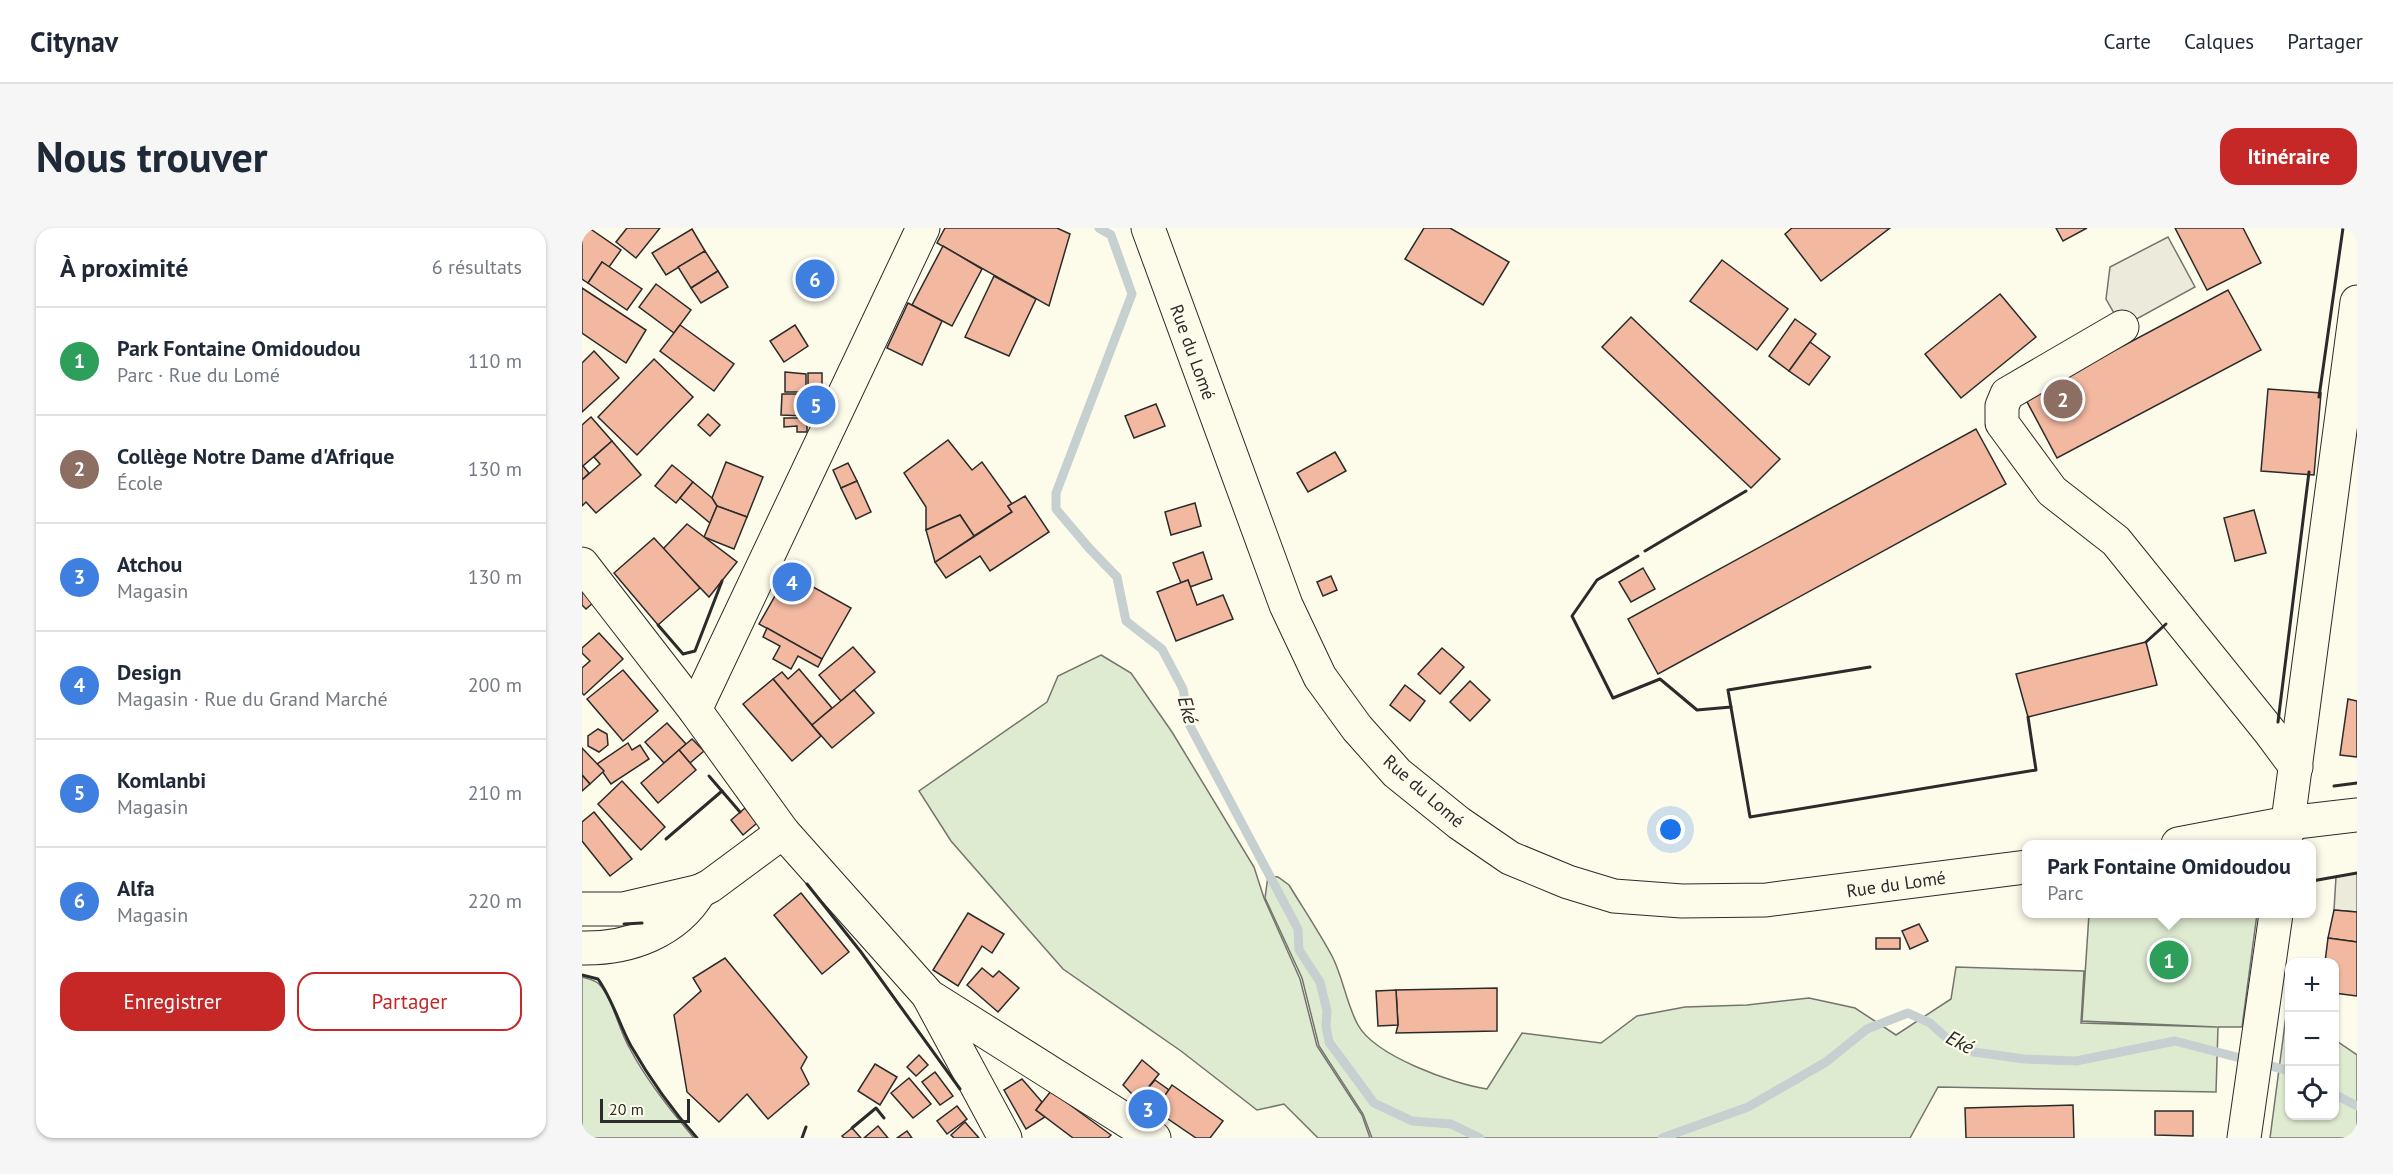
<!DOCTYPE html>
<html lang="fr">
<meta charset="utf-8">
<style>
:root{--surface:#fff;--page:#f6f6f7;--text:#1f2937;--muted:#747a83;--line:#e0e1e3;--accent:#c62828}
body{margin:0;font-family:"PT Sans",sans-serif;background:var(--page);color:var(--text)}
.controls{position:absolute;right:18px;bottom:18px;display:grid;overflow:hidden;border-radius:12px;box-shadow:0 2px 4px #0004}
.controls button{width:54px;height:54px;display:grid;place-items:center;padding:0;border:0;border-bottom:2px solid var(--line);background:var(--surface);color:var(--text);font:30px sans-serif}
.scale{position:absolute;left:18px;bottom:15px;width:90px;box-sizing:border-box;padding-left:6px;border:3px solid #2b2b2b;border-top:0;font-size:16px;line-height:21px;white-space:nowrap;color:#2b2b2b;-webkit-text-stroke:4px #fdfbea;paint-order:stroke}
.you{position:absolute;left:1089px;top:602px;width:21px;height:21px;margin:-15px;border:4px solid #fff;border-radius:50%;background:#1a73e8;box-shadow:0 0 0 9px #1a73e833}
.badge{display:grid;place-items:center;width:39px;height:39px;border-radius:50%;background:var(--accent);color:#fff;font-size:20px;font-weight:700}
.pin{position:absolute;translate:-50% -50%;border:3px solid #fff;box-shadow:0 2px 6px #0006}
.popup{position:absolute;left:1440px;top:612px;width:294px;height:78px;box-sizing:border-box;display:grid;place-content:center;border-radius:12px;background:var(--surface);filter:drop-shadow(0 2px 4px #0005);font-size:20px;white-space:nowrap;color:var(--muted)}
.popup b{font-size:22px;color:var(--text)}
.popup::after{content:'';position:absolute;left:50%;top:100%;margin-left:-12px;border:12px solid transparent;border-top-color:var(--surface)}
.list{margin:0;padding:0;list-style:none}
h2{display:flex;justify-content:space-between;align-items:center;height:78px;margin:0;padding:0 24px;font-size:26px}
h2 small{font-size:20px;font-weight:400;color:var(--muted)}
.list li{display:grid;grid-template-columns:39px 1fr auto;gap:18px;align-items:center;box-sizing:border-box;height:108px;padding:0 24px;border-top:2px solid var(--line)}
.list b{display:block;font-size:22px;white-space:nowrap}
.list p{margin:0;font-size:20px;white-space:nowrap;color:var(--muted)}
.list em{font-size:20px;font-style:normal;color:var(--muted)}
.actions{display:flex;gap:12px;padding:18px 24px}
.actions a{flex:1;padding:14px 0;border:2px solid var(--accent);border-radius:18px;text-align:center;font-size:21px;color:var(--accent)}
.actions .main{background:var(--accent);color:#fff}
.icon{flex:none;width:33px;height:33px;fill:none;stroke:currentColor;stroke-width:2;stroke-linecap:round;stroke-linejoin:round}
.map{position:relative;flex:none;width:1775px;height:910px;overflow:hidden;border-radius:18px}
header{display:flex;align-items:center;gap:36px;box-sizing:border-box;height:84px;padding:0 30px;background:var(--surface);border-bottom:2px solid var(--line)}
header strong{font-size:28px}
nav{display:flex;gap:33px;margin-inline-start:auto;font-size:21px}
.intro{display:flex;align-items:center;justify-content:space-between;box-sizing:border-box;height:144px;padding:0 36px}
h1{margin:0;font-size:42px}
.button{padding:15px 27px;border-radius:18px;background:var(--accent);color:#fff;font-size:21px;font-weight:700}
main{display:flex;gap:36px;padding:0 36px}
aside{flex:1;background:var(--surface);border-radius:18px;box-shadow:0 2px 4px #0004}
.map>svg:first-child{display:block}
.green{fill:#deebd1;stroke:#74746e;stroke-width:1.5}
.parking{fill:#eceadb;stroke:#74746e;stroke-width:1.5}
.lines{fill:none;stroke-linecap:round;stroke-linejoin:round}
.stream{stroke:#c7d0d0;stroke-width:9}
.building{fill:#f2b8a0;stroke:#2b2b2b;stroke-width:1.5}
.minor-casing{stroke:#2b2b2b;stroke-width:35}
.major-casing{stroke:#2b2b2b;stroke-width:35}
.minor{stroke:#fdfbea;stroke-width:33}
.major{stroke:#fdfbea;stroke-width:33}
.wall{stroke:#2b2b2b;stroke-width:3}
.labels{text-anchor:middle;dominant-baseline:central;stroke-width:4.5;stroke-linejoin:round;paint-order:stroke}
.street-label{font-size:18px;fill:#2b2b2b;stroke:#fdfbea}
.water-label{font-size:20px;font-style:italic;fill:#2b2b2b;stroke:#fdfbea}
</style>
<header>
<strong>Citynav</strong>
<nav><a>Carte</a><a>Calques</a><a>Partager</a></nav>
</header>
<div class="intro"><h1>Nous trouver</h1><a class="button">Itinéraire</a></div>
<main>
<aside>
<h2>À proximité<small>6 résultats</small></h2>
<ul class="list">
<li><span class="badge" style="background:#2e9e5b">1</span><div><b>Park Fontaine Omidoudou</b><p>Parc · Rue du Lomé</p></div><em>110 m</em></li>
<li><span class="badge" style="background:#8d6e63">2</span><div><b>Collège Notre Dame d'Afrique</b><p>École</p></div><em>130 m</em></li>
<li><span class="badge" style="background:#3f7fe0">3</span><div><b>Atchou</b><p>Magasin</p></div><em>130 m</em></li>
<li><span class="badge" style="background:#3f7fe0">4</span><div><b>Design</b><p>Magasin · Rue du Grand Marché</p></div><em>200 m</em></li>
<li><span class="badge" style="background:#3f7fe0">5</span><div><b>Komlanbi</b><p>Magasin</p></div><em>210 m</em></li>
<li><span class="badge" style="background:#3f7fe0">6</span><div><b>Alfa</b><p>Magasin</p></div><em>220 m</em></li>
</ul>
<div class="actions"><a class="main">Enregistrer</a><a>Partager</a></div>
</aside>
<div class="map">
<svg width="1775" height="910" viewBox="0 0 1775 910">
<rect width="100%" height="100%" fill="#fdfbea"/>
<g class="green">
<polygon points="519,427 549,445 590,504 672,639 682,670 718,751 735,818 780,887 788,910 736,910 702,876 675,882 599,823 481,741 369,613 337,563 465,474 476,448"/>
<path d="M686 648 696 649 707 657C721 680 737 704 750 728 761 749 764 775 776 797 793 828 871 856 905 861L940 805 1019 815 1055 788 1103 779 1165 777 1227 770 1273 780 1314 807 1369 771 1374 739 1502 743 1499 795 1635 799 1500 793 1507 686H1675L1660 799H1636L1634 864 1356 859 1328 910H790L781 886 737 818 720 750 683 670Z"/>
<path d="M0 749C6 751 13 752 17 756 31 771 36 800 47 819 64 852 88 882 112 910H0Z"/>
<polygon points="1704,788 1708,790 1708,888 1752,888 1753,812 1775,827 1775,910 1688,910"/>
</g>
<g class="parking">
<polygon points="1586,9 1613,59 1540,99 1524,71 1528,39"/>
<polygon points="1775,645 1775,684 1752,682 1754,649"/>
</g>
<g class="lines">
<g class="stream">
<polyline points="517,0 529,7 550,66 474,265 474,281 507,320 535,349 544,393 580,421 601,461 607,496 716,701 717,722 738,754 745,783 744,798 747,814 792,875 830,893 869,896 898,910"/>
<polyline points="1752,866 1775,878"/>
<polyline points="1080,910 1166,879 1244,834 1285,801 1326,785 1348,795 1369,814 1392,824 1442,831 1494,833 1593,813 1708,843"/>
</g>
</g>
<g class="building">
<polygon points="0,0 7,0 39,22 27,39 20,34 6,55 0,51"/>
<polygon points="45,0 78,0 54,30 34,14"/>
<polygon points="363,0 475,0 488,6 467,78 355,15"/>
<polygon points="842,0 868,0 927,34 901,77 823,31"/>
<polygon points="1210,0 1308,0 1239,53 1203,6"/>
<polygon points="1474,0 1505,0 1481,13"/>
<polygon points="1593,0 1661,0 1679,35 1625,62"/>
<polygon points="110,1 123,23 84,47 70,25"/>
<polygon points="361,18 400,41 370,98 330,77"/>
<polygon points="123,23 136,43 109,60 96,39"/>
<polygon points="1140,32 1206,81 1175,122 1108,73"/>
<polygon points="20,34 60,61 45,82 6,55"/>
<polygon points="136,43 146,59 119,75 109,60"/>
<polygon points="412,48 454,71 427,128 383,109"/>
<polygon points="74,56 109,82 92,105 57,79"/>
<polygon points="0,60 64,102 44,135 0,105"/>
<polygon points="1646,62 1679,122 1475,230 1443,170"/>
<polygon points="1418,66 1454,109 1379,170 1343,126"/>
<polygon points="326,75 360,93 340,137 305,120"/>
<polygon points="1049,89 1198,231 1169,260 1020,119"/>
<polygon points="1213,91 1234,106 1207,143 1187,128"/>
<polygon points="98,97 152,136 132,163 78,123"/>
<polygon points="213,97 226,118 202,134 188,113"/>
<polygon points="1228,114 1248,129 1227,157 1207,143"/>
<polygon points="12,123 37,150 0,184 0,135"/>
<polygon points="72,131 111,169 55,227 16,189"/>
<polygon points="203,144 224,146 224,164 203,164"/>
<rect x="226" y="145" width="14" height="19"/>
<polygon points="1686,161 1739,165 1732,247 1679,243"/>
<polygon points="200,166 224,166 224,188 199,187"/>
<polygon points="226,166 244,167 244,180 230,180 230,175 225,175"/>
<polygon points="574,176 583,198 552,210 543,188"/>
<polygon points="226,182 242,182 242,192 226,191"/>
<polygon points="126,186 138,197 128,208 116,197"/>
<polygon points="9,189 30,213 1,238 7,245 0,252 0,197"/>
<polygon points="202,190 225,190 225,204 215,204 215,198 202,199"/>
<polygon points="1394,201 1424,256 1076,446 1046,391"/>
<polygon points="366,212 390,242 400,234 430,276 426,278 430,284 392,308 378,287 344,302 344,279 322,245"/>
<polygon points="30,213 59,247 14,285 4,274 0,278 0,252 18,236 12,229"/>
<polygon points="753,224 764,243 726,264 715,245"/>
<polygon points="144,234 181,249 165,289 135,278 130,270"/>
<polygon points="266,235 275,253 259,260 251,242"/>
<polygon points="90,237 111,254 94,275 73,258"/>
<polygon points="275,253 289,284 274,291 259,260"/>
<polygon points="111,254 130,270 135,278 128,295 98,270"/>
<polygon points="443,268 467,304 408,343 398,328 364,350 353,334 430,284 426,278"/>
<polygon points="613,275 619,298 589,307 583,284"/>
<polygon points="135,278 165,289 152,321 122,309"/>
<polygon points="1672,282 1684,325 1653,333 1642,290"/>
<polygon points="378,287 392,308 353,334 344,302"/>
<polygon points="105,296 155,334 127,369 81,321"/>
<polygon points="72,310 118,360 76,397 32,345"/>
<polygon points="621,324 630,351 608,359 606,352 599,355 591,335"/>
<polygon points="1061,340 1073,361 1049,374 1037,354"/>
<polygon points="206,345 269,380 240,431 177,396"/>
<polygon points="749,348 755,362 741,368 735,354"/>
<polygon points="606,352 615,377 641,367 651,391 594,413 575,364"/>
<polygon points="0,363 11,375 4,381 0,377"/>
<polygon points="185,400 240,431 236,439 216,428 209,441 191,431 198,418 181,409"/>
<polygon points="17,405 41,431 2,467 0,465 0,440 8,433 0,425 0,420"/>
<polygon points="1564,414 1575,457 1446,489 1434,446"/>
<polygon points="271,419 293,444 259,473 237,447"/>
<polygon points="860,420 882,439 858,466 836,446"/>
<polygon points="217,441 250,480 230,497 191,451 200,444 206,451"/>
<polygon points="41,442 76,483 41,513 5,471"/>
<polygon points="191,451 239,508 210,533 161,476"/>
<polygon points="888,453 908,472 888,493 868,474"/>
<polygon points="823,457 843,473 828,493 808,477"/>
<polygon points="272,462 292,485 250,520 230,497"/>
<polygon points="1766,471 1775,473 1775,529 1758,527"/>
<polygon points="85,495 104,516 82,535 63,514"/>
<polygon points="16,501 25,506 26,517 17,524 6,518 6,508"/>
<polygon points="110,511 122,523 108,535 97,522"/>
<polygon points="46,515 50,522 58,517 67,531 29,556 15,536"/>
<polygon points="0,520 22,543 8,556 0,547"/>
<polygon points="97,522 114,542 76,575 59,555"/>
<polygon points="0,547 8,556 0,563"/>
<polygon points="40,553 83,599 59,622 16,576"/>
<polygon points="163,580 175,595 161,607 149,592"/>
<polygon points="12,584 50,631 28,648 0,613 0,594"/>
<polygon points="219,665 267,724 240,746 192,687"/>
<polygon points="1752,682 1775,684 1775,714 1746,710"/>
<polygon points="386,685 422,706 410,725 400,718 376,758 351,742"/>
<polygon points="1337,696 1346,713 1328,721 1320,703"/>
<rect x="1294" y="710" width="24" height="11"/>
<polygon points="1746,710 1775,714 1775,768 1752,765 1752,734 1743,734"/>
<polygon points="143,730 225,829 219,840 227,856 186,891 165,866 137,894 105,864 92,787 119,763 111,750"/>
<polygon points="400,740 411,749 417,743 437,760 416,784 385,757"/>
<polygon points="915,760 915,803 814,805 816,797 814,762"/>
<polygon points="814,762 816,797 796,798 794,763"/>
<polygon points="337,827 346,837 334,848 325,839"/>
<polygon points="560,832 577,846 556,872 541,857"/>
<polygon points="293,836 315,849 298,877 276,863"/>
<polygon points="353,844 371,868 358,877 340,854"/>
<polygon points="327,850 349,876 331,890 309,865"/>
<polygon points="440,851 460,874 454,882 463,889 444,901 422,862"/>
<polygon points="573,852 587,862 573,882 556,872"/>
<polygon points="590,857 641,893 628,910 614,910 573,882"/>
<polygon points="469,863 529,907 526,910 491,910 454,882"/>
<polygon points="1491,877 1492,910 1384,910 1383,880"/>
<polygon points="375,878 385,891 365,906 355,893"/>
<polygon points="1573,883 1611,883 1611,908 1573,907"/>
<polygon points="383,894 397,910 372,910 369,907"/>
<polygon points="296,898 306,910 282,910"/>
<polygon points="270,900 279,910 262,910 260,908"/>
<polygon points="325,903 330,910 315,910"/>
</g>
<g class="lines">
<defs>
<g id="minor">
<polyline points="1540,99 1425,166 1420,178 1420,195 1470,263 1534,313 1688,504 1714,539"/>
<polyline points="0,336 113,482 201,604 347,768 572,910"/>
<polyline points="113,482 341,0"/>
<polyline points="1703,616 1775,74"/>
<polyline points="0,681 41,681 118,663 128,658 201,604"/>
<path d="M0 720C47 721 94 704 118 663"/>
<polyline points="347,769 423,910"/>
<polyline points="1662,910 1694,686"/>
</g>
<g id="major">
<polyline points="566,0 704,377 738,449 775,500 815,545 877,595 928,630 986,654 1032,668 1100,673 1184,672 1444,639"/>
<polyline points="1596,616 1706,595 1775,587"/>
</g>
</defs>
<use href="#minor" class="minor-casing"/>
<use href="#major" class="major-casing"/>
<use href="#minor" class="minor"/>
<use href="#major" class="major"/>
<g class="wall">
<polyline points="1737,169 1761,0"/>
<polyline points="1063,323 1164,263"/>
<polyline points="1056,328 1015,352 990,388 1031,470 1078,451 1115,482 1149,479"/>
<polyline points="76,397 101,426 113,423 140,353"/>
<polyline points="1564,414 1584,396"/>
<polyline points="1288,439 1146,462 1168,589 1454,542 1446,489"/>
<polyline points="1696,494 1727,244"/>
<polyline points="127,548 158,584"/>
<polyline points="1752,558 1775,555"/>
<polyline points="84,611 140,563"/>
<polyline points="1730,653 1775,645"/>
<polyline points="225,656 279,724 378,861"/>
<polyline points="42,696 60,695"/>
<path d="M0 747 16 751C31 772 37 796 49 818 68 851 90 882 115 910"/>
<polyline points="270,900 294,880 302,890"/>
<polyline points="220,910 224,899"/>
</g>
</g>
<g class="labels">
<g class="street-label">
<text transform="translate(611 124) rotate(70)">Rue du Lomé</text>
<text transform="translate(842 563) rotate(41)">Rue du Lomé</text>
<text transform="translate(1314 656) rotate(-8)">Rue du Lomé</text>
</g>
<g class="water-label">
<text transform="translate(606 482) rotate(75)">Eké</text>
<text transform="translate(1378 814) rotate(27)">Eké</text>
</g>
</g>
</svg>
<div class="controls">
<button>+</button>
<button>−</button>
<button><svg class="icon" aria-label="locate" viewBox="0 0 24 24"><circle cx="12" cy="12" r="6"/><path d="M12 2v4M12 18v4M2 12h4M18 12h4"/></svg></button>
</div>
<div class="scale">20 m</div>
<div class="you"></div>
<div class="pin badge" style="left:1587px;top:732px;background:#2e9e5b">1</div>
<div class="popup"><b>Park Fontaine Omidoudou</b>Parc</div>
<div class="pin badge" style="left:1481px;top:171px;background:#8d6e63">2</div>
<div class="pin badge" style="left:566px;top:881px;background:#3f7fe0">3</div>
<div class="pin badge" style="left:210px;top:354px;background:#3f7fe0">4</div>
<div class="pin badge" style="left:234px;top:177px;background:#3f7fe0">5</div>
<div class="pin badge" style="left:233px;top:51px;background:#3f7fe0">6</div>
</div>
</main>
